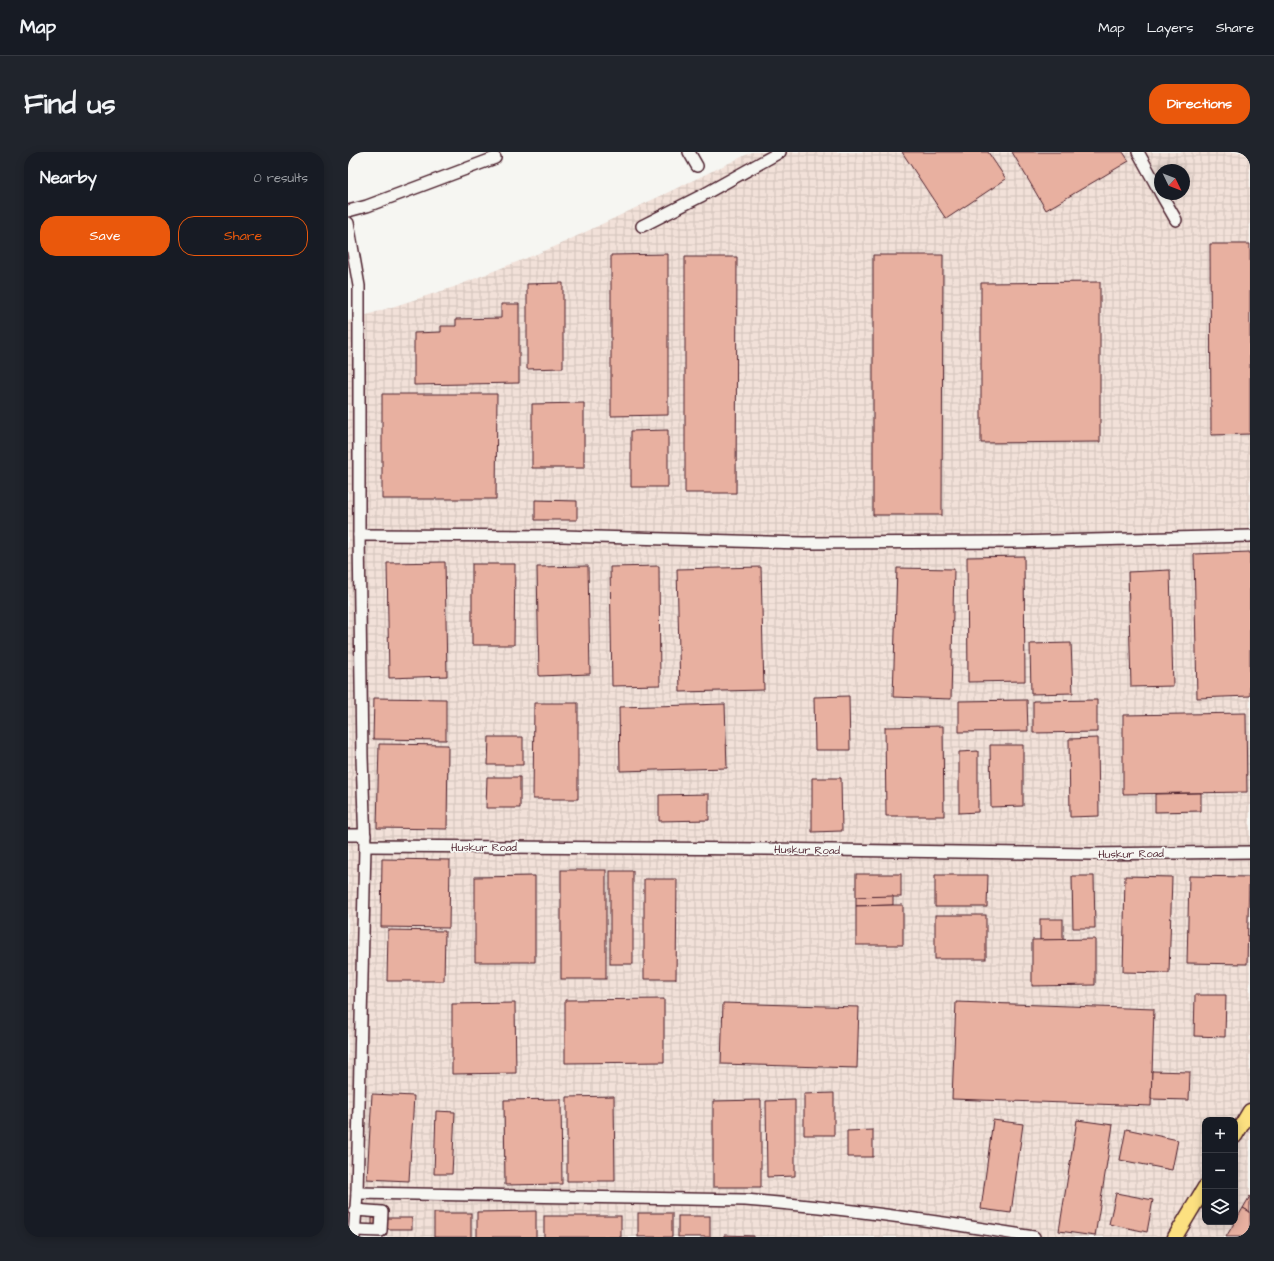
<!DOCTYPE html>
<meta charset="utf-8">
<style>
:root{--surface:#171b24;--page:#20242c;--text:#f1f3f6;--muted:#9ea1a6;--line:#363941;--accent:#ea580c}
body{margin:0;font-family:"Architects Daughter",sans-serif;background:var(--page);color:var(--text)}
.controls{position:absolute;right:12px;bottom:12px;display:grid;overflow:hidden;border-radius:8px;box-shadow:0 2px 10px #0003}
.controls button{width:36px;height:36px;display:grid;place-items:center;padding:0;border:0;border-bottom:1px solid var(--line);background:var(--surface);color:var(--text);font:20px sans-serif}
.compass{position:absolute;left:806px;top:12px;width:36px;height:36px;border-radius:50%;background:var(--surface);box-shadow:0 2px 10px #0003;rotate:133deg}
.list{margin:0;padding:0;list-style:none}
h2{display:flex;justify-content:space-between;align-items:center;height:52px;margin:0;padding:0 16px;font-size:17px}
h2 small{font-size:13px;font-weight:400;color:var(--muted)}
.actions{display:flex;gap:8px;padding:12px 16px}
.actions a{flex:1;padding:9px 0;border:1px solid var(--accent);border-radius:16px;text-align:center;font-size:14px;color:var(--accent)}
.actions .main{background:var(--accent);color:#fff}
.icon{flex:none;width:22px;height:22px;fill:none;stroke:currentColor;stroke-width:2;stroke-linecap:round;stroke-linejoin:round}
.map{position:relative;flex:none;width:902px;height:1085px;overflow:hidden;border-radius:16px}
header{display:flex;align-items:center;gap:24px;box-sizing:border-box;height:56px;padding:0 20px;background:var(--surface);border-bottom:1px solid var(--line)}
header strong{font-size:19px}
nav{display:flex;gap:22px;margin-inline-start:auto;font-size:14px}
.intro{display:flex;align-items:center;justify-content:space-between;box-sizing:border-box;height:96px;padding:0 24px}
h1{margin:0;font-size:28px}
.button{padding:10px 18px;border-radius:16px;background:var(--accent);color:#fff;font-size:14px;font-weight:700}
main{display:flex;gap:24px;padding:0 24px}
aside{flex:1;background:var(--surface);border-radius:16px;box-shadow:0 2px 10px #0003}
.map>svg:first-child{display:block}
.industrial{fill:url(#industrial-grid);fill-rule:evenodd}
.building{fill:#e8b0a0;stroke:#4a1f2b}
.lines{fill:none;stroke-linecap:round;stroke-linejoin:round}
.minor-casing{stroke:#4a1f2b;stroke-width:14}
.major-casing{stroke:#4a1f2b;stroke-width:17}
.minor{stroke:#f6f6f2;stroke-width:11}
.major{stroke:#fce080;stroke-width:14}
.labels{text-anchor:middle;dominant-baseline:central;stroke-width:3.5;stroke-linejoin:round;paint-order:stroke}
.street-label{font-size:11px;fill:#4a1f2b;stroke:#f6f6f2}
</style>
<header>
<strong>Map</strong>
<nav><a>Map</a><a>Layers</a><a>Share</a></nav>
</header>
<div class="intro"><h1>Find us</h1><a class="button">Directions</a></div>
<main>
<aside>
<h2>Nearby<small>0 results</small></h2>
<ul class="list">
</ul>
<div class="actions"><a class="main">Save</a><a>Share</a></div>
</aside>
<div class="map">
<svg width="902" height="1085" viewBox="0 0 902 1085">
<defs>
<pattern id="industrial-grid" width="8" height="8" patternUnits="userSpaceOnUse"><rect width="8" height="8" fill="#f2e1d9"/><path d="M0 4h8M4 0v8" fill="none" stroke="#d1c1ba"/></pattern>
</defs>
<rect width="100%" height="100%" fill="#f6f6f2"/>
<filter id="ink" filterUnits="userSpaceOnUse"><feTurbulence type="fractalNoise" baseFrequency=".025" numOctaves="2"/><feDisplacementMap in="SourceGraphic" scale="8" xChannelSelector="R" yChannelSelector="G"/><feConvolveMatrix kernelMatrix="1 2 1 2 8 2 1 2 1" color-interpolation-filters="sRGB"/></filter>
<g filter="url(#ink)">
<path class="industrial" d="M404 0H902V1085H0V169L106 135 206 95ZM812 18H836V42H812ZM857 968H887V1070H857Z"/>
<g class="building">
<polygon points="554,0 640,0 658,27 598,67"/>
<polygon points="664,0 775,0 781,9 698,58"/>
<polygon points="862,92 902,92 902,282 863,283"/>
<polygon points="320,102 320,263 263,264 263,103"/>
<polygon points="525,103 595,103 594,363 525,363"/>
<polygon points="337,105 389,105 388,341 337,341"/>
<polygon points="752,130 752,290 633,291 633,131"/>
<polygon points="215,131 215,216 179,217 179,132"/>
<polygon points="153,152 171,152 171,231 66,233 66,181 93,180 93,174 108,174 108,167 153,166"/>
<polygon points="34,242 149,242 148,347 34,347"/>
<polygon points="236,251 236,316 184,316 184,252"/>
<polygon points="320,278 320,335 283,335 283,279"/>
<polygon points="187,348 229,349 229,368 187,368"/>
<polygon points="902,400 902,544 849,546 846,402"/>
<polygon points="676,404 677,529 620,530 619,405"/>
<polygon points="97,410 99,524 41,526 39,411"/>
<polygon points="124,412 167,412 166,493 124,493"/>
<polygon points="240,414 242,522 191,524 189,415"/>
<polygon points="311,414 312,533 264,534 262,415"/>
<polygon points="413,415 416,538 332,540 329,417"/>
<polygon points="549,416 606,417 603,547 545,545"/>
<polygon points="822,418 825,534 783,535 780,420"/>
<polygon points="723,491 725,541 683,542 682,492"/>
<polygon points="501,544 502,598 467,598 466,545"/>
<polygon points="26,546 98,547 98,588 25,587"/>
<polygon points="679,548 680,579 611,580 611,549"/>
<polygon points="749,548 749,580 685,581 685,549"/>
<polygon points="186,551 230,551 230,647 185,647"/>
<polygon points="377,552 379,616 272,619 271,555"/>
<polygon points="898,561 899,640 775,642 775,563"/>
<polygon points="595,574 596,664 538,664 537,575"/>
<polygon points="141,585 175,585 175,613 140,613"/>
<polygon points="750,586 751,664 722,665 721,587"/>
<polygon points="31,592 100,593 99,677 29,676"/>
<polygon points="642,593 675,593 675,654 643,655"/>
<polygon points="630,599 630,660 611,661 611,600"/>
<polygon points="139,625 172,625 172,656 138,656"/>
<polygon points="464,626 493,626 494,679 464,680"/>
<polygon points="853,641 853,659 807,660 807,642"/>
<polygon points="361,642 361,668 311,669 311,643"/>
<polygon points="34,707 102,708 101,776 33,775"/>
<rect x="213" y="718" width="45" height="109"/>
<rect x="262" y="719" width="23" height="93"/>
<rect x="508" y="722" width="45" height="23"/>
<polygon points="587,723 640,723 639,755 587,755"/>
<polygon points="187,724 187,810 127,810 127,725"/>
<polygon points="724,724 746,724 747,776 725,776"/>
<polygon points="777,724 824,725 821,821 775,820"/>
<polygon points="841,724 901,725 899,812 839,811"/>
<polygon points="296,727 329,727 328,827 296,827"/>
<polygon points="545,744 545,753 508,754 508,745"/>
<polygon points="545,753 555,753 555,793 508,793 508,754"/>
<rect x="587" y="763" width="51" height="44"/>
<rect x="692" y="767" width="23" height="21"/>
<polygon points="40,778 97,779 96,829 39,829"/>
<polygon points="747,787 747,833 684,834 684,788"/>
<polygon points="847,843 878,843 877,885 846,884"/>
<polygon points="316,847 316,910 217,911 217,848"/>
<polygon points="608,850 806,857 803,954 604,947"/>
<polygon points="167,851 168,921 104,922 104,852"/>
<polygon points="375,851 511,855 509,916 373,912"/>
<polygon points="804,919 842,920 841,948 803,947"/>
<polygon points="486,941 486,983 456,983 456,942"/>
<polygon points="24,942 66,944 61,1029 19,1027"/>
<polygon points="266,944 267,1029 219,1029 219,945"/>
<polygon points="213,947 214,1032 157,1033 156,948"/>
<polygon points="413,948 413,1035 365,1035 365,949"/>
<polygon points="447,948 447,1024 419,1025 418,949"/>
<polygon points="88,959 107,960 104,1022 86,1022"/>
<polygon points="645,968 675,972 663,1061 633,1057"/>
<polygon points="729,968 765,973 747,1084 711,1079"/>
<polygon points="778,977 830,988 824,1018 772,1008"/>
<polygon points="525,978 525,1005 499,1005 499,979"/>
<polygon points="768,1041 805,1048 799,1080 761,1072"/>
<polygon points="902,1044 902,1060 895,1056"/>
<polygon points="895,1056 902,1060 902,1085 878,1085"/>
<polygon points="188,1059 188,1085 129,1085 129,1060"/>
<rect x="86" y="1061" width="37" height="24"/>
<rect x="290" y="1061" width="34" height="24"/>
<rect x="196" y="1064" width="77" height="21"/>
<rect x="330" y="1064" width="32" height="21"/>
<rect x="24" y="1066" width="40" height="11"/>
<polygon points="376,1083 406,1084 406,1085 376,1085"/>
</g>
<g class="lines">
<defs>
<g id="minor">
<polyline points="341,0 349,14"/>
<polyline points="790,0 812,40"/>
<polyline points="813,42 828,68"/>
<polyline points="0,59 19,54 147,6"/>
<polyline points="0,71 11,134 11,383 14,605 17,694 9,1041 6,1085"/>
<polyline points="294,74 355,43 432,0"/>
<polyline points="11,383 214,384 455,391 664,390 902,384"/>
<polyline points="0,683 17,683"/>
<polyline points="17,694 419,697 742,702 902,700"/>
<path d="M9 1041 397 1048C494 1056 590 1069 686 1085"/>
<polyline points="6,1078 33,1079 34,1060 7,1058"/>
</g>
<g id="major">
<polyline points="887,984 902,959"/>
<polyline points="827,1085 857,1035"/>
</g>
</defs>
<use href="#minor" class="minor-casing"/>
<use href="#major" class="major-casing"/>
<use href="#minor" class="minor"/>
<use href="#major" class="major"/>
</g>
</g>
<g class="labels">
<g class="street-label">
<text x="136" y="695">Huskur Road</text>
<text transform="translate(459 698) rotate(1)">Huskur Road</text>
<text transform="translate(783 702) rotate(-1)">Huskur Road</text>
</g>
</g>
</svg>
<div class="controls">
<button>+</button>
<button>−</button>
<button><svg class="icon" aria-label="layers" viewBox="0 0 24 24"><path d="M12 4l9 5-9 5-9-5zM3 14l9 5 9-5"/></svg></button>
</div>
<svg class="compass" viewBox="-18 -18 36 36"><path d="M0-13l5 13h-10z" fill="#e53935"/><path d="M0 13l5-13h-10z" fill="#9ea1a6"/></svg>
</div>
</main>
